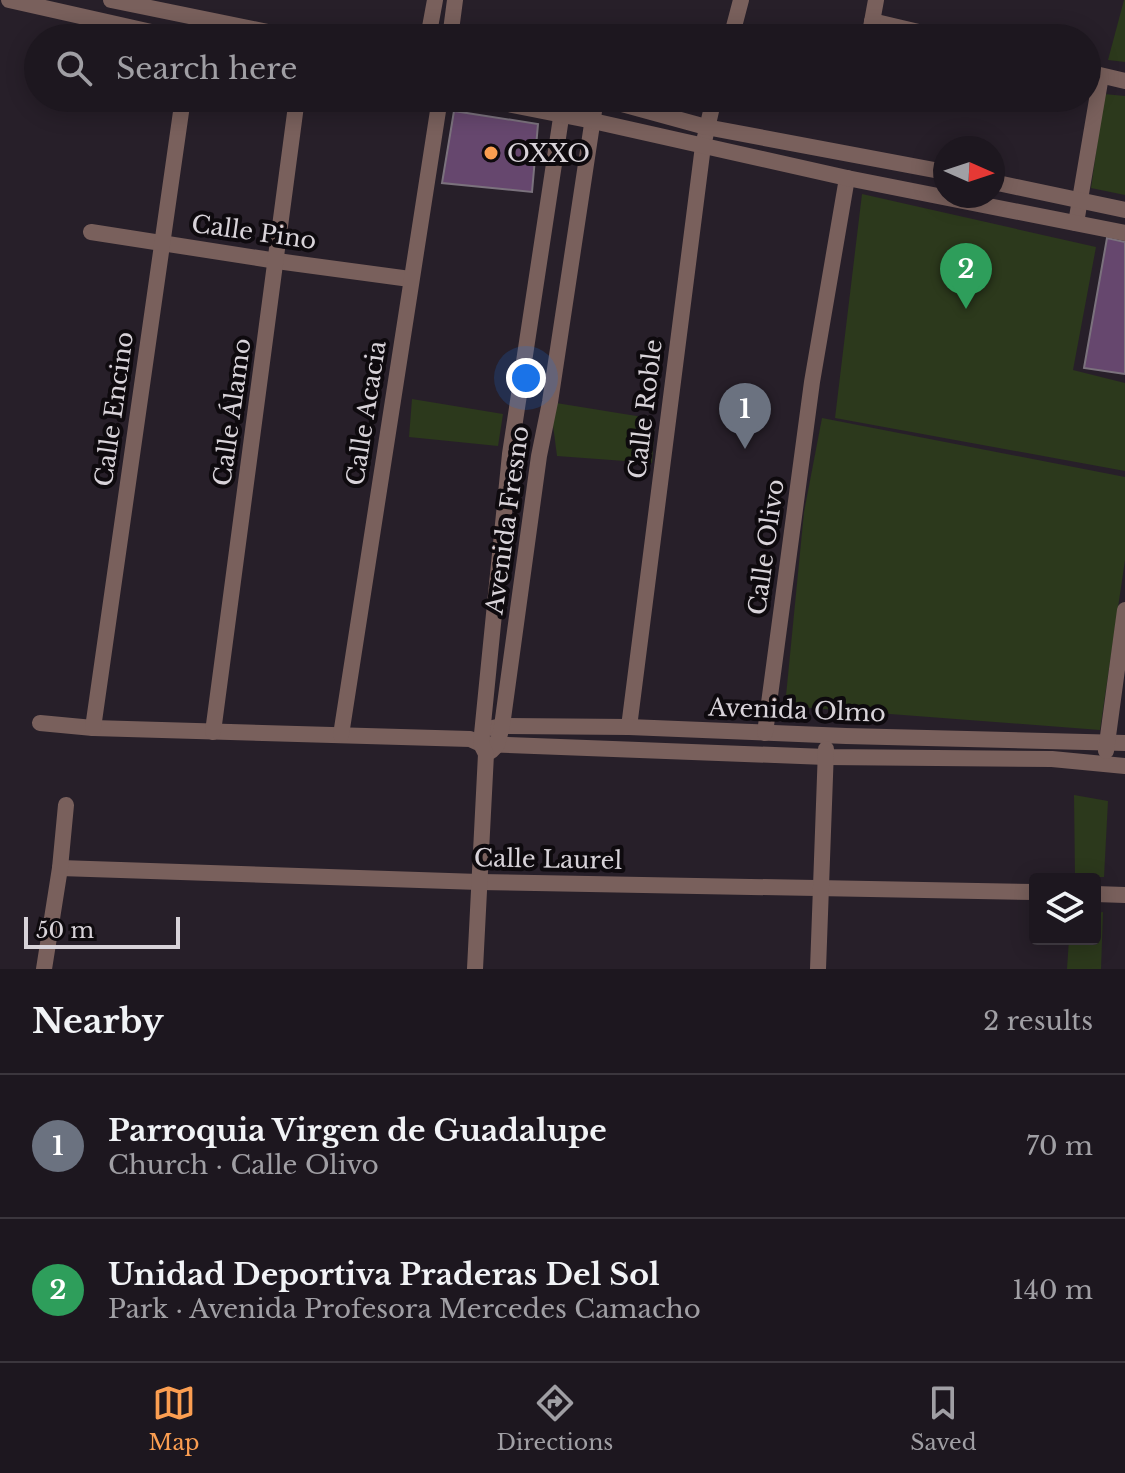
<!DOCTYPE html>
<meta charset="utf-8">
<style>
:root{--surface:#1d171f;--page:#252028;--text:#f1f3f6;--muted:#a09fa4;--line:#3b363d;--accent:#fb9e51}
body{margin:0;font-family:"Libre Baskerville",serif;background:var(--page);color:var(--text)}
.controls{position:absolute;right:24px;bottom:24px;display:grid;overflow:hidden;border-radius:8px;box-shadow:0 4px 20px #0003}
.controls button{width:72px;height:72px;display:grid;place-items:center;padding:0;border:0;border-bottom:2px solid var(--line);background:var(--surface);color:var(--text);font:40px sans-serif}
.compass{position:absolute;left:933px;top:136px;width:72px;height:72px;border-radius:50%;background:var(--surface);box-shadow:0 4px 20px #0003;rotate:93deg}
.scale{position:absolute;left:24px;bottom:20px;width:156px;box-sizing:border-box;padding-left:8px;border:4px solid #d8d3d9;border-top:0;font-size:22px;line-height:28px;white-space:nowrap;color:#d8d3d9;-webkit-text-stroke:6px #0e0a0e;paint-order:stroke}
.you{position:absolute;left:526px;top:378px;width:28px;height:28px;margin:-20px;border:6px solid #fff;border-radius:50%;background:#1a73e8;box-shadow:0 0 0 12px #1a73e833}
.badge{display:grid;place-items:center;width:52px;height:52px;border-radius:50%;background:var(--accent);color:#fff;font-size:26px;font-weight:700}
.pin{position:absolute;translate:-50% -66px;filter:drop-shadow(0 2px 4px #0008)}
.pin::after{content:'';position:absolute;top:42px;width:28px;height:24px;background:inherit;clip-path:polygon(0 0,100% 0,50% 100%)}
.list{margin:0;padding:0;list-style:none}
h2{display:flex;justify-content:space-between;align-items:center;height:104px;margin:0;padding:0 32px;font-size:34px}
h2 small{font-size:26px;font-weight:400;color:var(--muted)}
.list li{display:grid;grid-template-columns:52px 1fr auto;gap:24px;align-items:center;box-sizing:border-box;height:144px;padding:0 32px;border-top:2px solid var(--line)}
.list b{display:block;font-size:30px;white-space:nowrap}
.list p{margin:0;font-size:26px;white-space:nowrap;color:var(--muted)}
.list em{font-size:26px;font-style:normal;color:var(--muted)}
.icon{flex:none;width:44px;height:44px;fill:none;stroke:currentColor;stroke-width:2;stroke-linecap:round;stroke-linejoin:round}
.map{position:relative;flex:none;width:1125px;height:969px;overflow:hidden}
.search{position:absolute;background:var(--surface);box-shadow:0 4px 20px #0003;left:24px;right:24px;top:24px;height:88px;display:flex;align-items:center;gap:20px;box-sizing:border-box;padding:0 28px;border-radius:44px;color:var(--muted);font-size:30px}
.sheet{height:392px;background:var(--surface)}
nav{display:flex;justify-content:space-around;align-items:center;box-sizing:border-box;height:112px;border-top:2px solid var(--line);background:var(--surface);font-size:22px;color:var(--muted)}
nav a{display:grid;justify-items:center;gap:4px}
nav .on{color:var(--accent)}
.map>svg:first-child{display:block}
.green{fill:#2c391c}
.building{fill:#66476e;stroke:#7b727d;stroke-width:2}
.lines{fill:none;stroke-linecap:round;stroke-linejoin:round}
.minor{stroke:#79605c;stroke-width:16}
.tertiary{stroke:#79605c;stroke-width:16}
.poi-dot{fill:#fb9e51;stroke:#0e0a0e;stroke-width:3}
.labels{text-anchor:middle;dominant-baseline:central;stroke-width:8;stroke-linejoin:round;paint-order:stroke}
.poi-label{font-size:24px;fill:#d8d3d9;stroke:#0e0a0e;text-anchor:start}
.street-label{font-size:24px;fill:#d8d3d9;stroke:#0e0a0e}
</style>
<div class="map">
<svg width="1125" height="969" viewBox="0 0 1125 969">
<rect width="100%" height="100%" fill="#271f29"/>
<g class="green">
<polygon points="1124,0 1125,0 1125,62 1108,60"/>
<polygon points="1104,94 1125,96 1125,195 1091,188"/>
<polygon points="862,194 1096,247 1073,370 1125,383 1125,471 835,418"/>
<polygon points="412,399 503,414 498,446 409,437"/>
<polygon points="550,402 655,419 652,463 557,456"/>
<polygon points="822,418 1125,477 1125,560 1100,730 785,706 804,512"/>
<polygon points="1074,795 1108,801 1104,877 1075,877"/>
<polygon points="1103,912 1101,969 1067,969 1069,939 1095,939 1095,913"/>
</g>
<g class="building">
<polygon points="454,111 538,124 532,192 442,183"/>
<polygon points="1107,238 1125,242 1125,374 1084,368"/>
</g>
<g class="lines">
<g class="minor">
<polyline points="872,21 944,38"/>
<polyline points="428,38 435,0"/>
<polyline points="450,38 455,0"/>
<polyline points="731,38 741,0"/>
<polyline points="869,38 876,0"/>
<polyline points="1087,72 1125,81"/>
<polyline points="1076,223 1101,76"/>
<polyline points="91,232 277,261 410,279"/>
<polyline points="40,723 93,728 470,739 481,744 826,757 1052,759 1125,766"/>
<polyline points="629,727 703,146 714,98"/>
<polyline points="93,728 183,98"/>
<polyline points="492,728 502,726 629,727 846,736 1125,743"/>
<polyline points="213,732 297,98"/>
<polyline points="765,733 812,382 847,178"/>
<polyline points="341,735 440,98"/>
<polyline points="491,751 497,745 502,726 539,456 550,402 596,98"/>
<polyline points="1106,751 1125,610"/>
<polyline points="60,868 479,882 1035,892"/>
<polyline points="1095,894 1125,895"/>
<polyline points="44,969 60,868 66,805"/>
<polyline points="475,969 486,754 481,744 510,454 564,98"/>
<polyline points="818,969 826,749"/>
</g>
<g class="tertiary">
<polyline points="9,0 178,38"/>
<polyline points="111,0 297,38"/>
<polyline points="478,98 593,121 847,178 1125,233"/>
<polyline points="600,98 706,127 945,172"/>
<polyline points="993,182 1125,210"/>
</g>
</g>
<circle class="poi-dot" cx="491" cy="153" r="8"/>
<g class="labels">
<g class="poi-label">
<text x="507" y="153">OXXO</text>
</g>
<g class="street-label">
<text transform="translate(254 232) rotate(8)">Calle Pino</text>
<text transform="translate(114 409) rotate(-82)">Calle Encino</text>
<text transform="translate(645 409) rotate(-83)">Calle Roble</text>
<text transform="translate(232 412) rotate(-82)">Calle Álamo</text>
<text transform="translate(366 413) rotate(-81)">Calle Acacia</text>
<text transform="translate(507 520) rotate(-82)">Avenida Fresno</text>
<text transform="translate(766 547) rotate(-82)">Calle Olivo</text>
<text transform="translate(797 710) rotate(2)">Avenida Olmo</text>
<text transform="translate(548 859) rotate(1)">Calle Laurel</text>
</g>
</g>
</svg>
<div class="controls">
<button><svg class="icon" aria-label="layers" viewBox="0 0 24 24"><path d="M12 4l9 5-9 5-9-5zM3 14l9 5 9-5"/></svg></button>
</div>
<svg class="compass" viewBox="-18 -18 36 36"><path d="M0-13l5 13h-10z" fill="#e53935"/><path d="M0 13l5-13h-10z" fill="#a09fa4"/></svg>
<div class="scale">50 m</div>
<div class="you"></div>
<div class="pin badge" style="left:745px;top:449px;background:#6b7280">1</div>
<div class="pin badge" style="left:966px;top:309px;background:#2e9e5b">2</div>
<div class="search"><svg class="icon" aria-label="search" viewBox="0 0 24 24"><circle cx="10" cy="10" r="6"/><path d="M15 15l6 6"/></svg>Search here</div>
</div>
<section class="sheet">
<h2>Nearby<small>2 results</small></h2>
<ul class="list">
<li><span class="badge" style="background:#6b7280">1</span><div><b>Parroquia Virgen de Guadalupe</b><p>Church · Calle Olivo</p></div><em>70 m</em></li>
<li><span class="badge" style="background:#2e9e5b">2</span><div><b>Unidad Deportiva Praderas Del Sol</b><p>Park · Avenida Profesora Mercedes Camacho</p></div><em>140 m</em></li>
</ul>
</section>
<nav>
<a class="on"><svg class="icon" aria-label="map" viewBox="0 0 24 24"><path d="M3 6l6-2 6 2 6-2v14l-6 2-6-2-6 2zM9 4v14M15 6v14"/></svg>Map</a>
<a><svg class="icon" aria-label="directions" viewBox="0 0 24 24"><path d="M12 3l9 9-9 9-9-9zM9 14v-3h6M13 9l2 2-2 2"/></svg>Directions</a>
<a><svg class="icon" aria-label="saved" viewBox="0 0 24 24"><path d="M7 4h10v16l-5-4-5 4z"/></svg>Saved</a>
</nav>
